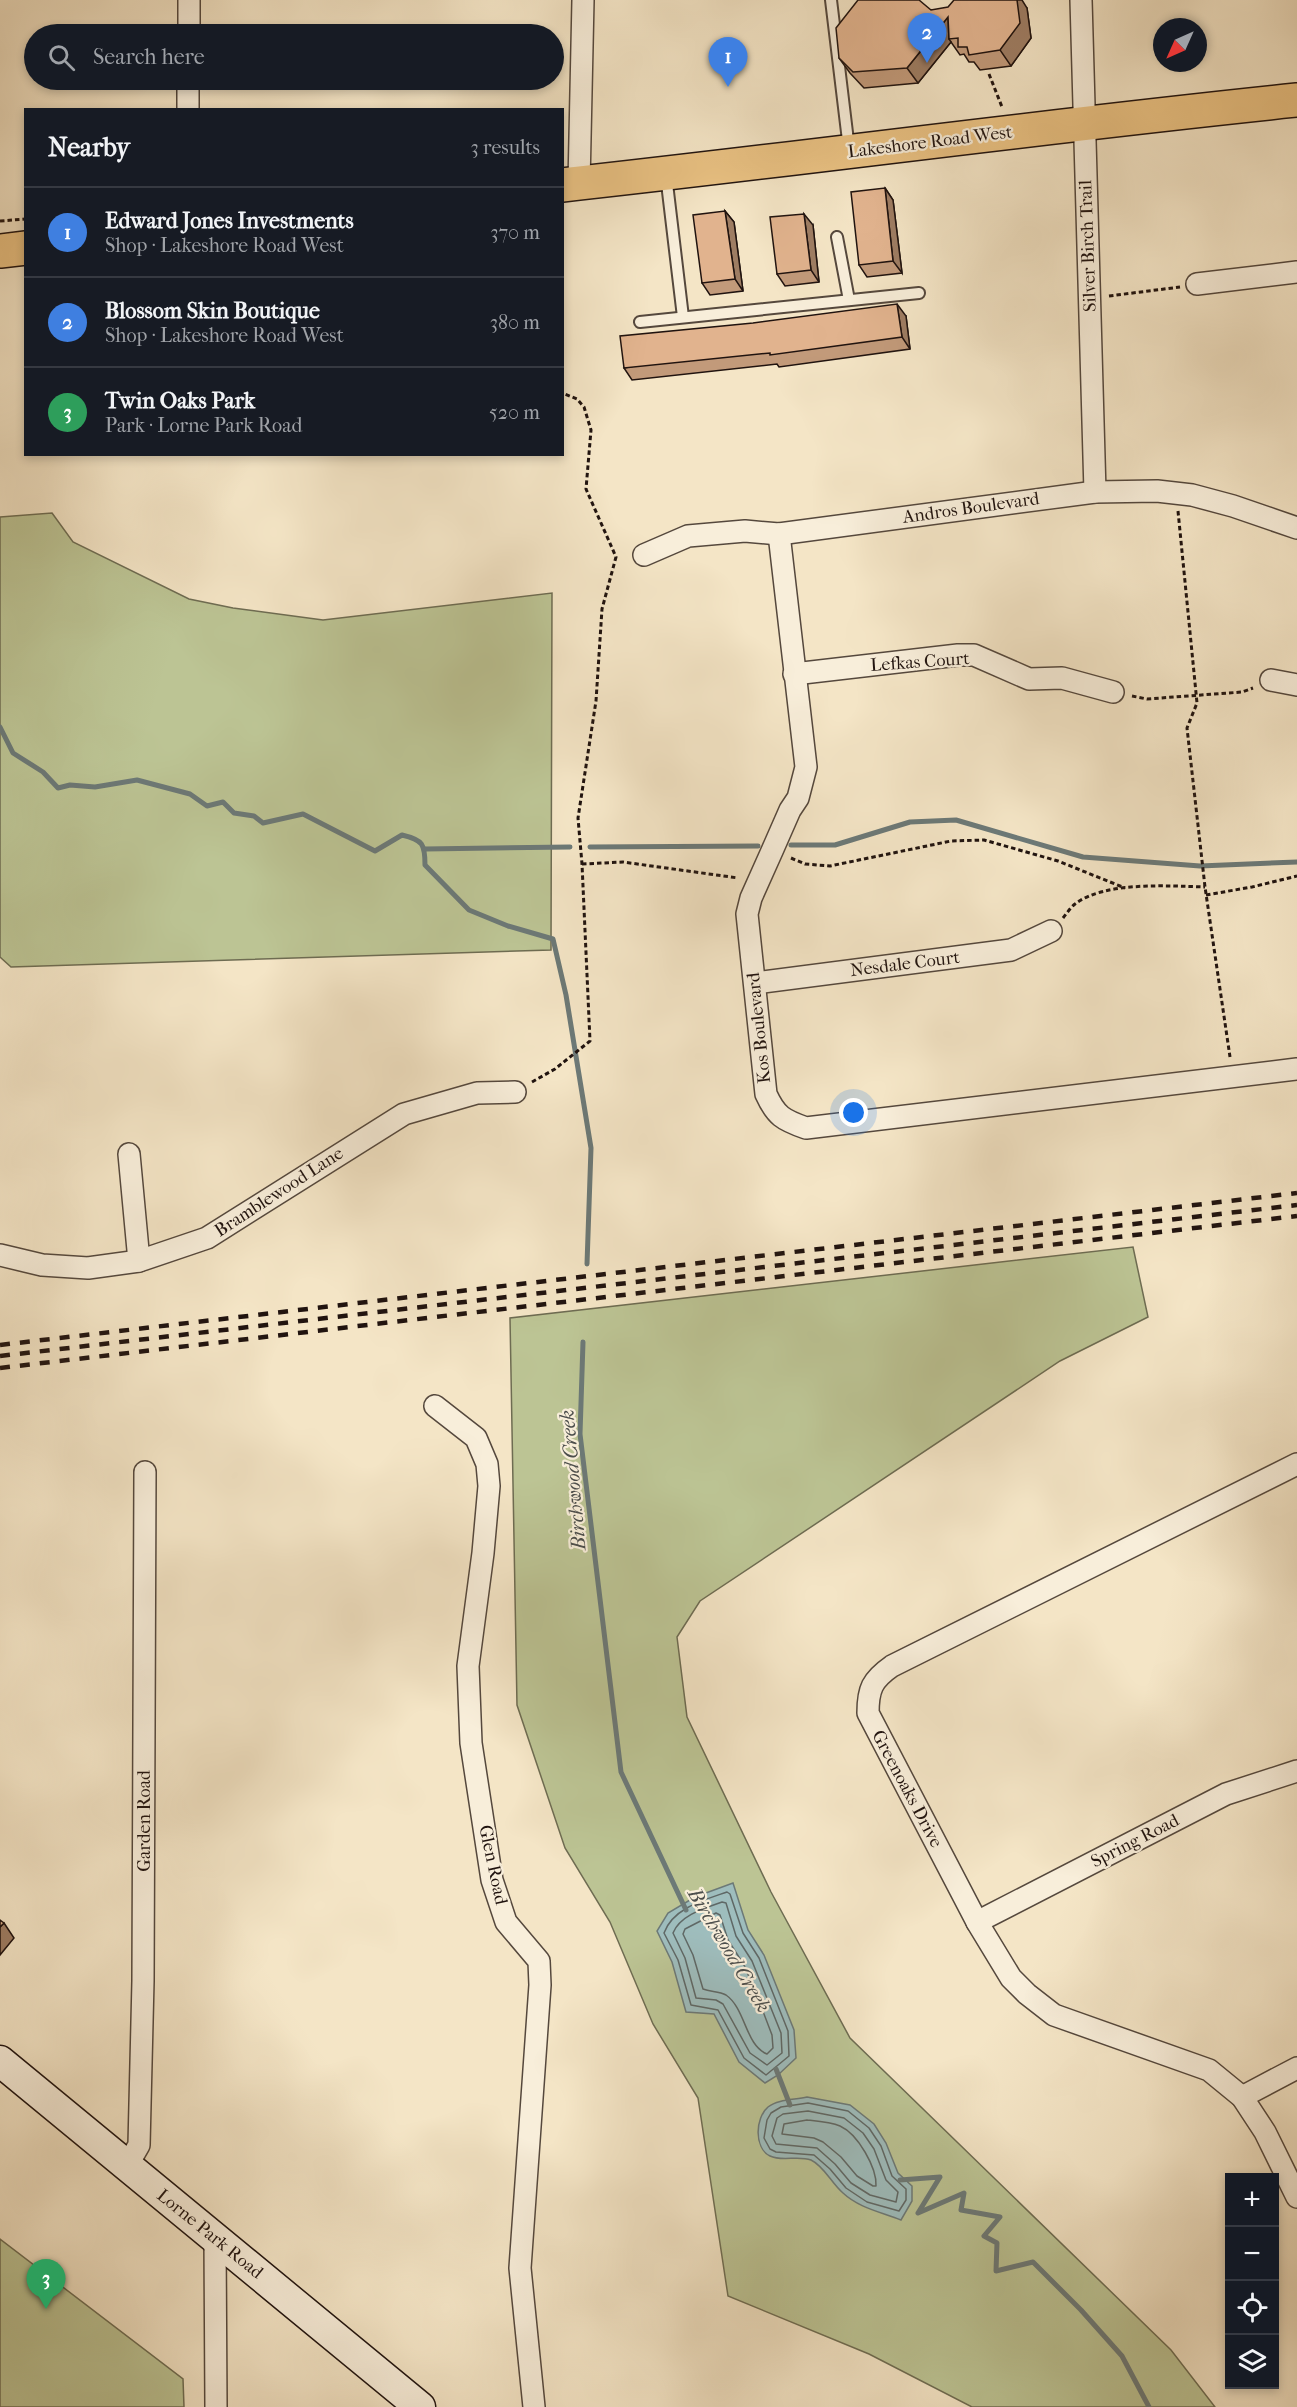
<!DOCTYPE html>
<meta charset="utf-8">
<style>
:root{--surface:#171b24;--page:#242831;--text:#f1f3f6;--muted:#9ea1a6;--line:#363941;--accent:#d93025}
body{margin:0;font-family:"IM FELL French Canon",serif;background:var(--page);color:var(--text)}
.controls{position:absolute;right:18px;bottom:18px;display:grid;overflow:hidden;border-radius:0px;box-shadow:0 3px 9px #0003}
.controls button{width:54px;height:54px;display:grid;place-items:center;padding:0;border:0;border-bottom:2px solid var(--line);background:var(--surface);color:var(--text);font:30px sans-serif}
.compass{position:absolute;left:1153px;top:18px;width:54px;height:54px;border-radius:50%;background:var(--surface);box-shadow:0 3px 9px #0003;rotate:225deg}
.you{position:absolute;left:854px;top:1113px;width:21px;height:21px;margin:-15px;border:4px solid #fff;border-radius:50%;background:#1a73e8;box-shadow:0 0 0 9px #1a73e833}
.badge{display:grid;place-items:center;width:39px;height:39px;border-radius:50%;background:var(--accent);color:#fff;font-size:20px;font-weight:700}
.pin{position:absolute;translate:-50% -50px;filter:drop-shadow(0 2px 3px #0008)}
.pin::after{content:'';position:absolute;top:32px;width:21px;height:18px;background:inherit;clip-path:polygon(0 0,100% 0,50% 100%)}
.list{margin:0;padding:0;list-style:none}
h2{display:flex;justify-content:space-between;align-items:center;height:78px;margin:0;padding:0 24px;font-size:26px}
h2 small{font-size:20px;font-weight:400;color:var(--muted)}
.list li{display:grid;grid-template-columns:39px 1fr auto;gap:18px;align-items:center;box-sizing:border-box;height:90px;padding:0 24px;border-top:2px solid var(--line)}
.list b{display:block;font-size:22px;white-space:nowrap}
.list p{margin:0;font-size:20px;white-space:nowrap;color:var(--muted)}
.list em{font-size:20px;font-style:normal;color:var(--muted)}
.icon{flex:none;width:33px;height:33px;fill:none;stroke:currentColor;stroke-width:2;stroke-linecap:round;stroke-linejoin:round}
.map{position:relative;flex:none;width:1297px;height:2407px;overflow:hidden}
.search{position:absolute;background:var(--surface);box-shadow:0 3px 9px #0003;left:24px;top:24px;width:540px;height:66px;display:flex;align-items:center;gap:15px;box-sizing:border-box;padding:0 21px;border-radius:33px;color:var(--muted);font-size:22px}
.panel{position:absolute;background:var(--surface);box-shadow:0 3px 9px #0003;left:24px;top:108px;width:540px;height:348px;border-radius:0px}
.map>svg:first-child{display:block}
.green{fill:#bcc494;stroke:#6e6c52;stroke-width:1.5}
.water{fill:#9ebdbd;stroke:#6c7977;stroke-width:1.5}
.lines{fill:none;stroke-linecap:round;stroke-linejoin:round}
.shore{stroke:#5f6866;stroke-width:1.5}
.stream{stroke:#6c7977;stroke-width:5}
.lane-casing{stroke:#55483d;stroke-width:14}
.street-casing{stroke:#55483d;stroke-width:24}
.secondary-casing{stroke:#20130f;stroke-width:33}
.primary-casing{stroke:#20130f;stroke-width:36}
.path{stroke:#20130f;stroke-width:3;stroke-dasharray:4.5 3;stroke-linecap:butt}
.lane{stroke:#f8eeda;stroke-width:10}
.street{stroke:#f8eeda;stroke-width:21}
.secondary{stroke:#f8eeda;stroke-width:30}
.primary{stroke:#eac283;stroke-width:33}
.rail{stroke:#20130f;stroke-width:4.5;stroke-dasharray:10 10;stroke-linecap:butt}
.wall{fill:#c29a7a;stroke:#20130f;stroke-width:1.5}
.shaded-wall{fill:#9e7d63;stroke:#20130f;stroke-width:1.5}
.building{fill:#e1b38e;stroke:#20130f;stroke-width:1.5}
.labels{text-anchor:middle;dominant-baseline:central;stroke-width:4.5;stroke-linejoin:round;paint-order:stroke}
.street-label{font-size:18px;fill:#20130f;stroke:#f8eeda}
.water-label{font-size:20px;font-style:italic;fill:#4c4e4c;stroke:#f8eeda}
</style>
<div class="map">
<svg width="1297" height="2407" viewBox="0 0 1297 2407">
<rect width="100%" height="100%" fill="#f4e5c6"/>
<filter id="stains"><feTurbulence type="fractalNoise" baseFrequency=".00333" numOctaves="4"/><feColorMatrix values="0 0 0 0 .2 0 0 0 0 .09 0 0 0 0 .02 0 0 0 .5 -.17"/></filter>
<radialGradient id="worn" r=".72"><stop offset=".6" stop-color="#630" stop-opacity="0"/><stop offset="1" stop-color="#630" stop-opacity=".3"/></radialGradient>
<g class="green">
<polygon points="52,513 73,542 189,599 233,608 323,620 552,593 551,950 11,967 0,957 0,517"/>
<polygon points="1133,1247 1148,1317 1060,1361 700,1601 677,1637 687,1717 771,1892 850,2038 1171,2350 1215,2407 972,2407 869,2354 728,2296 698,2098 653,2024 610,1922 565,1848 517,1705 510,1318"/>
<polygon points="0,2239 183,2379 184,2407 0,2407"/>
</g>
<g class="water">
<polygon points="733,1883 748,1930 764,1955 794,2030 796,2058 778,2075 765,2083 739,2062 714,2014 686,2012 672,1962 657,1931 668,1913 695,1897"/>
<path d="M807 2097 850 2105 874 2124 886 2143 898 2173 912 2186V2201L901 2220C881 2212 859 2208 843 2193 832 2184 824 2166 811 2160 798 2155 782 2162 770 2156 754 2148 755 2118 768 2107 778 2099 795 2100 807 2097Z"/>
</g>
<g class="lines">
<g class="shore">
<path d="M727 1892 730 1894 743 1933 759 1958 788 2031 789 2056 766 2075 744 2058 718 2010 691 2005 678 1960 664 1933C673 1908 704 1900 727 1892Z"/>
<path d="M722 1902 726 1903 736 1936 752 1961 781 2033 782 2053 767 2065 750 2053 723 2004 716 2000 696 1998 685 1958 673 1933C680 1915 705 1908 722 1902Z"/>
<path d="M716 1913 720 1915 728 1940 744 1965 756 1993 772 2035 773 2048 767 2054C745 2045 746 2009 726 1995 719 1991 711 1992 703 1989L693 1955 683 1934 685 1929Z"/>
<polygon points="808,2103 848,2111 869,2128 881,2146 892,2176 906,2189 906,2200 899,2211 867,2202 846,2188 830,2169 814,2155 776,2152 770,2149 764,2138 767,2120 771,2113 781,2107"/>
<polygon points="808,2111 844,2118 863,2133 874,2149 886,2180 898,2192 896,2202 870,2195 851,2183 835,2164 817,2148 776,2144 772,2136 777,2118 783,2114"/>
<path d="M807 2120C817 2121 831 2122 840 2126 858 2134 877 2168 876 2186H873L857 2176 841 2157 823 2142 814 2138 782 2134 784 2124Z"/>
</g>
<g class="stream">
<path d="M0 727 13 753 43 772 58 788 70 785 95 787 137 780 190 794 207 806 223 802 234 813 254 816 263 823 303 814 375 851 402 835C423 840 425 844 425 865L469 910 508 926 553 939 566 995 591 1148 587 1264"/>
<polyline points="791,845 835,845 910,822 956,820 1083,857 1200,866 1297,862"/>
<polyline points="590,847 758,846"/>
<polyline points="425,849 570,847"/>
<polyline points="583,1342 580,1434 621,1772 686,1910"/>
<polyline points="776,2069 790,2105"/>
<polyline points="900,2180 940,2177 918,2213 964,2193 961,2210 1000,2217 984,2236 997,2243 996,2271 1033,2262 1081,2310 1122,2356 1149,2407"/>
</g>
<defs>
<g id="lane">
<polyline points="831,0 849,149"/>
<polyline points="666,175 683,317"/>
<polyline points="837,237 849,300"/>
<polyline points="640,322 919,293"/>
</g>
<g id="street">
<polyline points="1081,0 1095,492"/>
<polyline points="189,34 189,0"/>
<polyline points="188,110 188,80"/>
<polyline points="579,183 583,0"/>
<polyline points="1197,284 1297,272"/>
<path d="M779 534 806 767 798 798 790 810 772 851 751 898 747 914 766 1094C776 1116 783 1120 806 1128L1297 1069"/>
<polyline points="644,555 688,536 745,531 779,534 1095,492 1157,491 1192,495 1233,506 1297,528"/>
<polyline points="794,674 958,655 974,655 1029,679 1062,678 1113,692"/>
<polyline points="1271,680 1297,685"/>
<polyline points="755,983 1011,950 1051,931"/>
<polyline points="129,1154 139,1261"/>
<polyline points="0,1255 42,1265 88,1268 139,1261 207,1238 404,1114 477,1093 515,1092"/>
<polyline points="435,1406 476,1438 487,1464 489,1486 483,1553 468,1666 471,1743 492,1880 506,1922 539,1961 540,1985 520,2268 534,2407"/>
<path d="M1297 1464 892 1666C872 1680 868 1689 868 1713L977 1922 1011 1978 1027 1994 1054 2015 1209 2070 1242 2097 1265 2132 1297 2197"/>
<polyline points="977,1922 1226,1794 1297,1771"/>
<polyline points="1242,2097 1297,2068"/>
<polyline points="127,2166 139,2145 143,1981 145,1472"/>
<polyline points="215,2239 216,2407"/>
</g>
<polyline id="secondary" points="0,2061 420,2407"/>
<g id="primary">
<path d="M562 185C808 158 1052 125 1297 100"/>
<polyline points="0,251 26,248"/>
</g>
</defs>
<use href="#lane" class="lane-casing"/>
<use href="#street" class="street-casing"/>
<use href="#secondary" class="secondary-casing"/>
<use href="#primary" class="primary-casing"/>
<g class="path">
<polyline points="989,74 1002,107"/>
<polyline points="0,221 26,219"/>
<polyline points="1109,296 1180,287"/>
<polyline points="1178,511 1197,703 1187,728 1205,887 1230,1057"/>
<polyline points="1132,696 1147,699 1242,692 1253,688"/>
<polyline points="791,858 805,864 830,866 951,841 984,840 1058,861 1125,888"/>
<polyline points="582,864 623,862 738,878"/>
<polyline points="1206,895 1252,887 1297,876"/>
<path d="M1063 918C1067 913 1071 907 1075 904 1105 881 1169 886 1205 887"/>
<polyline points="532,1082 555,1069 590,1041 582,864 578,818 596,701 602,609 616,557 586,489 591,430 584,407 577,399 562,393"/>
</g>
<use href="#lane" class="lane"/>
<use href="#street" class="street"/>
<use href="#secondary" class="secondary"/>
<use href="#primary" class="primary"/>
<g class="rail">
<polyline points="0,1345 1297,1193"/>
<polyline points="0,1356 1297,1205"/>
<polyline points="0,1368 1297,1216"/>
</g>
</g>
<g class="wall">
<polygon points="1027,8 1031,38 1011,66 980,70 974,62 969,62 964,54 960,55 951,42 918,83 864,88 850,73 839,58 931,10"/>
<polygon points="885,188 893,200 902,273 867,277 859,265"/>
<polygon points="725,211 734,222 743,291 710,295 702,283"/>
<polygon points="813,225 819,282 785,286 777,274"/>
<polygon points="906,316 910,349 779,367 777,364 632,380 624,368"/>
</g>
<g class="shaded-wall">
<polygon points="1017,0 1022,0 1027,8 1031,38 1011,66 1000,50"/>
<polygon points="948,17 949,39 951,42 918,83 907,68"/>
<polygon points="885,188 893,200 902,273 893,261"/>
<polygon points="725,211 734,222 743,291 735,279"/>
<polygon points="804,214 813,225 819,282 811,270"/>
<polygon points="897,304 906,316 910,349 902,337"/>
<polygon points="4,1923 14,1938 0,1955 0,1927"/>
</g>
<g class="building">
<polygon points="858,0 919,0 931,10 948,7 954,0 1017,0 1020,23 1000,50 969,55 967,47 958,47 958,38 949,39 948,17 907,68 853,72 839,58 836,28"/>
<polygon points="885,188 893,261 859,265 851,192"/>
<polygon points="725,211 735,279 702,283 693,215"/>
<polygon points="804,214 811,270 777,274 770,217"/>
<polygon points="897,304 902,337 770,355 770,353 624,368 620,336 753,323"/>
<polygon points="0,1920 4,1923 0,1927"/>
</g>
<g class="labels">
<g class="street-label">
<text transform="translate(930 142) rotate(-7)">Lakeshore Road West</text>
<text transform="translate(1088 246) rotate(-92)">Silver Birch Trail</text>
<text transform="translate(971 508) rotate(-8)">Andros Boulevard</text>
<text transform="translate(920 662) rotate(-4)">Lefkas Court</text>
<text transform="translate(905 964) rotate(-7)">Nesdale Court</text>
<text transform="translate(759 1028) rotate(-96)">Kos Boulevard</text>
<text transform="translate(279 1192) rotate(-33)">Bramblewood Lane</text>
<text transform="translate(907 1789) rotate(62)">Greenoaks Drive</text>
<text transform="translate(144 1821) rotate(-90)">Garden Road</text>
<text transform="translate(1135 1841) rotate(-27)">Spring Road</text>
<text transform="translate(493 1865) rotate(78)">Glen Road</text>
<text transform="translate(210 2234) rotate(39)">Lorne Park Road</text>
</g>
<g class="water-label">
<text transform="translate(573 1480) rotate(-95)">Birchwood Creek</text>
<text transform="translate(729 1950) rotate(59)">Birchwood Creek</text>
</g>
</g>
<rect width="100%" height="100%" filter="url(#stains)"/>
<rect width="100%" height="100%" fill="url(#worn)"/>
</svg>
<div class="controls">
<button>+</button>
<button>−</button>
<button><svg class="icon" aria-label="locate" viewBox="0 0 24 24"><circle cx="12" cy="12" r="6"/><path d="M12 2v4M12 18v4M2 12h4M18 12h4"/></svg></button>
<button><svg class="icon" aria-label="layers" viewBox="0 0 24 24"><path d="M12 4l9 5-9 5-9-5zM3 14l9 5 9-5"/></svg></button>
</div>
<svg class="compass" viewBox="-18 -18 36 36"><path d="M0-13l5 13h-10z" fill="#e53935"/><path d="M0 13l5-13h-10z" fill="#9ea1a6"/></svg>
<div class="you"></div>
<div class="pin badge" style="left:728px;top:87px;background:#3f7fe0">1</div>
<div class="pin badge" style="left:927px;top:63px;background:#3f7fe0">2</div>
<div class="pin badge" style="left:46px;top:2309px;background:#2e9e5b">3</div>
<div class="search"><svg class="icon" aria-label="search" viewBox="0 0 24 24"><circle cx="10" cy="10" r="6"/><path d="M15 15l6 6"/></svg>Search here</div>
<section class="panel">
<h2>Nearby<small>3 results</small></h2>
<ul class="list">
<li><span class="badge" style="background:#3f7fe0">1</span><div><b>Edward Jones Investments</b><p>Shop · Lakeshore Road West</p></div><em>370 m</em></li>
<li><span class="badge" style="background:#3f7fe0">2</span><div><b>Blossom Skin Boutique</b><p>Shop · Lakeshore Road West</p></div><em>380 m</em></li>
<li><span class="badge" style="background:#2e9e5b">3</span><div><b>Twin Oaks Park</b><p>Park · Lorne Park Road</p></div><em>520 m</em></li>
</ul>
</section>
</div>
